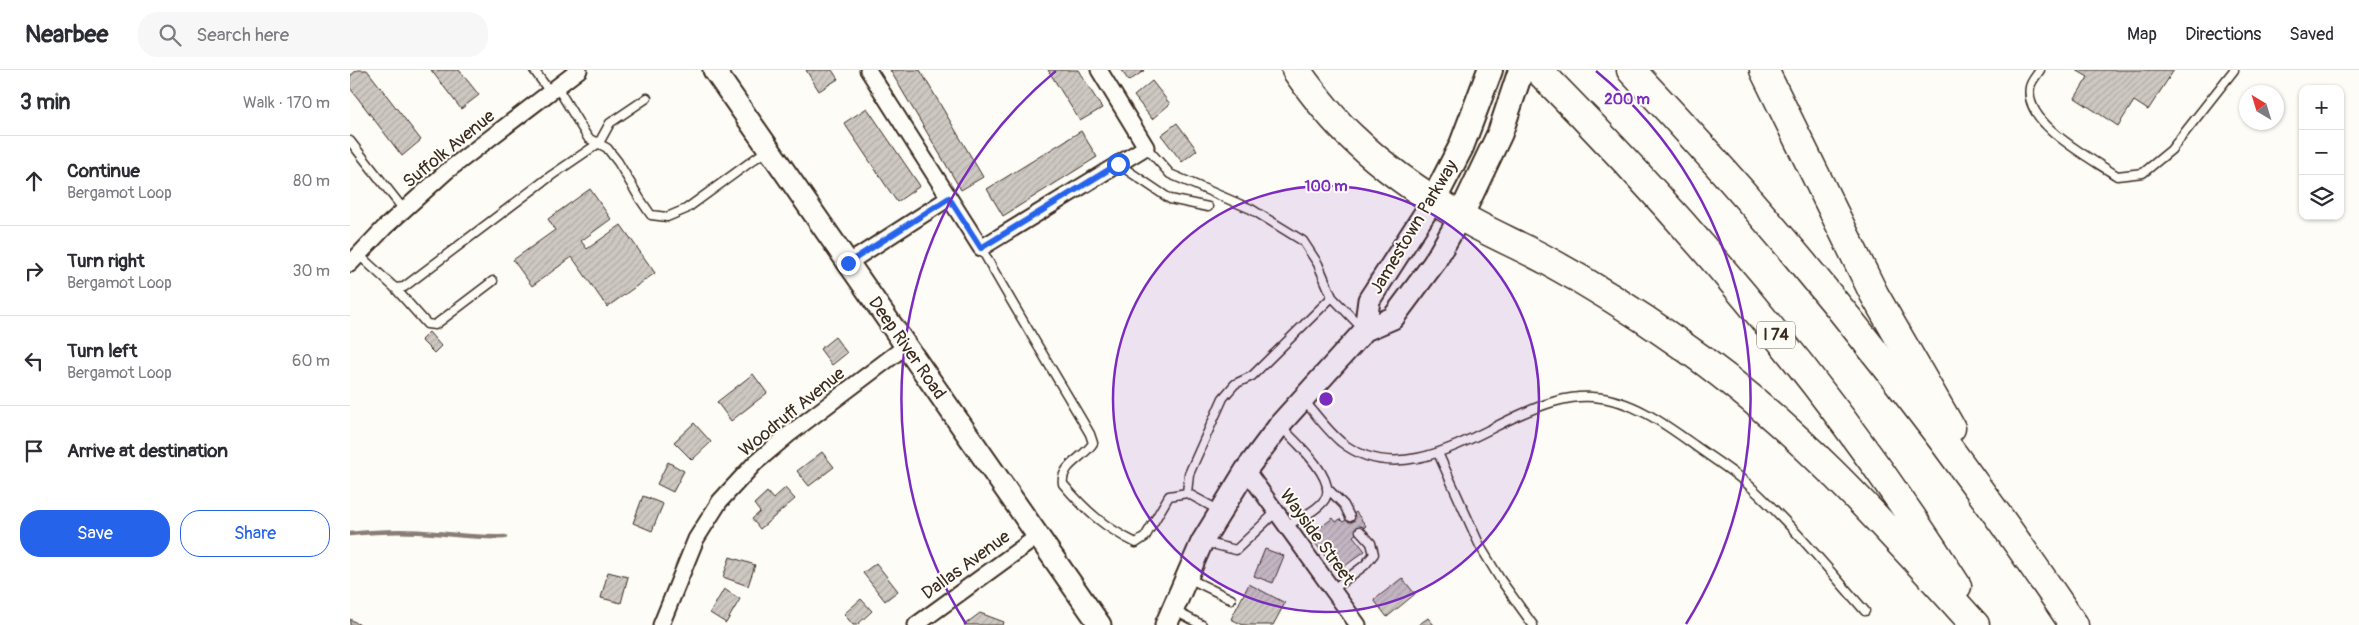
<!DOCTYPE html>
<meta charset="utf-8">
<style>
:root{--surface:#fff;--page:#f7f7f7;--text:#2b2b33;--muted:#7c7c81;--line:#e1e1e2;--accent:#2563eb}
body{margin:0;font-family:Pangolin,sans-serif;background:var(--page);color:var(--text)}
.controls{position:absolute;right:15px;top:15px;display:grid;overflow:hidden;border-radius:10px;box-shadow:0 1px 4px #0004}
.controls button{width:45px;height:45px;display:grid;place-items:center;padding:0;border:0;border-bottom:1px solid var(--line);background:var(--surface);color:var(--text);font:25px sans-serif}
.compass{position:absolute;left:1889px;top:15px;width:45px;height:45px;border-radius:50%;background:var(--surface);box-shadow:0 1px 4px #0004;rotate:322deg}
.stop{position:absolute;width:15px;height:15px;margin:-11px;border:4px solid #2563eb;border-radius:50%;background:#fff}
.stop.end{background:#2563eb;border-color:#fff;box-shadow:0 1px 5px #0008}
.list{margin:0;padding:0;list-style:none}
h2{display:flex;justify-content:space-between;align-items:center;height:65px;margin:0;padding:0 20px;font-size:21px}
h2 small{font-size:16px;font-weight:400;color:var(--muted)}
.list li{display:grid;grid-template-columns:32px 1fr auto;gap:15px;align-items:center;box-sizing:border-box;height:90px;padding:0 20px;border-top:1px solid var(--line)}
.list b{display:block;font-size:19px;white-space:nowrap}
.list p{margin:0;font-size:16px;white-space:nowrap;color:var(--muted)}
.list em{font-size:16px;font-style:normal;color:var(--muted)}
.actions{display:flex;gap:10px;padding:15px 20px}
.actions a{flex:1;padding:11px 0;border:1px solid var(--accent);border-radius:20px;text-align:center;font-size:18px;color:var(--accent)}
.actions .main{background:var(--accent);color:#fff}
.icon{flex:none;width:28px;height:28px;fill:none;stroke:currentColor;stroke-width:2;stroke-linecap:round;stroke-linejoin:round}
.map{position:relative;flex:none;width:2009px;height:555px;overflow:hidden}
header{display:flex;align-items:center;gap:30px;box-sizing:border-box;height:70px;padding:0 25px;background:var(--surface);border-bottom:1px solid var(--line)}
header strong{font-size:24px}
nav{display:flex;gap:28px;margin-inline-start:auto;font-size:18px}
.search{width:350px;height:45px;background:var(--page);display:flex;align-items:center;gap:12px;box-sizing:border-box;padding:0 18px;border-radius:20px;color:var(--muted);font-size:19px}
main{display:flex}
aside{flex:1;background:var(--surface)}
.map>svg:first-child{display:block}
.lines{fill:none;stroke-linecap:round;stroke-linejoin:round}
.stream{stroke:#887d74;stroke-width:4.5}
.building{fill:url(#building-hatch);stroke:#3b2a1e}
.lane-casing{stroke:#3b2a1e;stroke-width:11}
.street-casing{stroke:#3b2a1e;stroke-width:19}
.secondary-casing{stroke:#3b2a1e;stroke-width:25}
.primary-casing{stroke:#3b2a1e;stroke-width:28}
.highway-casing{stroke:#3b2a1e;stroke-width:31}
.lane{stroke:#fdfcf7;stroke-width:8}
.street{stroke:#fdfcf7;stroke-width:15}
.secondary{stroke:#fdfcf7;stroke-width:21}
.primary{stroke:#fdfcf7;stroke-width:24}
.highway{stroke:#fdfcf7;stroke-width:28}
.route{stroke:#2563eb;stroke-width:6}
.ring{fill:none;stroke:#7b2cbf;stroke-width:2.5}
.labels{text-anchor:middle;dominant-baseline:central;stroke-width:4;stroke-linejoin:round;paint-order:stroke}
.shield{fill:#fdfcf7;stroke:#75695f;stroke-width:1}
.shield-label{font-size:16px;font-weight:bold;fill:#3b2a1e}
.street-label{font-size:18px;fill:#3b2a1e;stroke:#fdfcf7}
.centre{fill:#7b2cbf;stroke:#fdfcf7;stroke-width:2.5}
.ring-label{font-size:15px;text-anchor:middle;font-weight:bold;fill:#7b2cbf;stroke:#fdfcf7;stroke-width:4;stroke-linejoin:round;paint-order:stroke}
</style>
<header>
<strong>Nearbee</strong>
<div class="search"><svg class="icon" aria-label="search" viewBox="0 0 24 24"><circle cx="10" cy="10" r="6"/><path d="M15 15l6 6"/></svg>Search here</div>
<nav><a>Map</a><a>Directions</a><a>Saved</a></nav>
</header>
<main>
<aside>
<h2>3 min<small>Walk · 170 m</small></h2>
<ul class="list">
<li><svg class="icon" aria-label="ahead" viewBox="0 0 24 24"><path d="M12 20V5M6 11l6-6 6 6"/></svg><div><b>Continue</b><p>Bergamot Loop</p></div><em>80 m</em></li>
<li><svg class="icon" aria-label="right" viewBox="0 0 24 24"><path d="M7 20v-9h11M14 6l5 5-5 5"/></svg><div><b>Turn right</b><p>Bergamot Loop</p></div><em>30 m</em></li>
<li><svg class="icon" aria-label="left" viewBox="0 0 24 24"><path d="M17 20v-9H6M10 6l-5 5 5 5"/></svg><div><b>Turn left</b><p>Bergamot Loop</p></div><em>60 m</em></li>
<li><svg class="icon" aria-label="arrive" viewBox="0 0 24 24"><path d="M6 21V4h12l-3 4 3 4H6"/></svg><div><b>Arrive at destination</b></div></li>
</ul>
<div class="actions"><a class="main">Save</a><a>Share</a></div>
</aside>
<div class="map">
<svg width="2009" height="555" viewBox="0 0 2009 555">
<defs>
<pattern id="building-hatch" width="6" height="6" patternUnits="userSpaceOnUse" patternTransform="scale(1.25)"><rect width="6" height="6" fill="#cdc8c2"/><path d="M-1 1l2-2M0 6l6-6M5 7l2-2" fill="none" stroke="#b1aca6"/></pattern>
</defs>
<rect width="100%" height="100%" fill="#fdfcf7"/>
<filter id="ink" filterUnits="userSpaceOnUse"><feTurbulence type="fractalNoise" baseFrequency=".02" numOctaves="2"/><feDisplacementMap in="SourceGraphic" scale="10" xChannelSelector="R" yChannelSelector="G"/><feConvolveMatrix kernelMatrix="1 2 1 2 8 2 1 2 1" color-interpolation-filters="sRGB"/></filter>
<g filter="url(#ink)">
<g class="lines">
<path class="stream" d="M0 464C28 461 57 460 85 463 109 465 131 468 155 467"/>
</g>
<g class="building">
<polygon points="7,0 17,0 71,70 52,86 0,18 0,6"/>
<polygon points="81,0 109,0 129,25 111,39"/>
<polygon points="456,0 482,0 488,9 469,21"/>
<polygon points="540,0 570,0 633,107 611,120"/>
<polygon points="698,0 728,0 752,38 730,51"/>
<polygon points="771,0 795,0 779,11"/>
<polygon points="1726,0 1824,0 1798,40 1784,31 1768,56 1725,28 1738,7"/>
<polygon points="802,11 820,34 802,49 784,26"/>
<polygon points="517,38 570,116 547,132 494,53"/>
<polygon points="827,53 847,80 832,92 811,65"/>
<polygon points="731,61 747,87 653,146 637,119"/>
<polygon points="240,119 261,149 231,171 237,179 271,155 305,203 257,237 222,187 182,216 163,190 205,160 198,149"/>
<polygon points="79,262 91,276 84,283 71,270"/>
<polygon points="485,267 497,283 482,295 470,279"/>
<polygon points="403,304 417,323 381,351 367,332"/>
<polygon points="344,353 361,372 342,390 324,372"/>
<polygon points="472,382 484,397 459,416 447,401"/>
<polygon points="318,392 334,401 323,422 307,414"/>
<polygon points="435,418 445,429 410,459 402,449 410,442 404,434 417,422 423,429"/>
<polygon points="293,426 313,434 302,461 283,453"/>
<polygon points="1006,442 1016,456 1003,466 1015,481 987,502 962,469 967,465 964,462 983,448 986,452 990,449 993,452"/>
<polygon points="915,479 934,486 923,513 904,506"/>
<polygon points="380,487 405,495 398,516 373,507"/>
<polygon points="526,493 548,521 535,531 513,503"/>
<polygon points="258,502 278,507 271,533 251,528"/>
<polygon points="1052,508 1065,524 1037,547 1024,530"/>
<polygon points="899,514 935,533 923,555 893,555 881,549"/>
<polygon points="374,519 390,529 376,553 360,543"/>
<polygon points="511,529 522,541 507,555 503,555 494,544"/>
<polygon points="630,543 654,552 653,555 614,555"/>
<polygon points="1078,548 1084,555 1068,555"/>
<polygon points="0,549 10,555 0,555"/>
</g>
<g class="lines">
<defs>
<g id="lane">
<polyline points="184,0 200,22"/>
<path d="M1690 0C1687 5 1681 11 1680 17 1673 54 1741 88 1767 106L1793 103 1821 80 1884 0"/>
<polyline points="207,17 238,68 257,78 268,92 290,129 301,145 317,147 336,139 417,80"/>
<polyline points="0,71 54,140"/>
<polyline points="796,77 820,104 901,139 953,171 968,194 982,227 1011,257"/>
<polyline points="768,94 820,129 858,137"/>
<path d="M631 178C666 241 704 302 740 364L743 373C734 388 710 395 713 414 736 441 754 457 786 473L795 467 819 426 837 423 870 441"/>
<polyline points="9,185 45,218 54,217 202,105 249,73 260,53 297,28"/>
<polyline points="45,218 77,254 85,255 143,211"/>
<path d="M954 330C965 344 977 360 991 372 1047 416 1114 371 1167 346 1191 335 1217 325 1243 327 1281 329 1315 354 1344 375 1363 389 1385 402 1402 418 1443 456 1478 499 1515 541"/>
<path d="M930 356C943 369 988 409 975 429 967 441 948 449 936 456"/>
<polyline points="1088,383 1130,476 1150,509 1183,555"/>
<polyline points="977,418 994,435 1000,447"/>
<polyline points="837,423 839,404 873,328 885,314 902,306 982,227"/>
<polyline points="854,472 886,480 926,442"/>
<polyline points="838,508 881,529"/>
<polyline points="982,520 1015,495 1024,484 1021,473 1010,461"/>
<polyline points="825,541 852,555"/>
</g>
<g id="street">
<polyline points="518,0 631,178 796,77 749,0"/>
<polyline points="498,193 599,128"/>
<polyline points="0,194 34,158 97,101 229,0"/>
<polyline points="896,400 1008,555"/>
<polyline points="311,555 346,469 370,431 405,393 438,365 556,276"/>
<polyline points="566,555 688,466"/>
</g>
<g id="secondary">
<polyline points="364,0 750,555"/>
<polyline points="1015,260 1019,230 1084,129"/>
<polyline points="816,555 852,472 896,400 932,352 1015,260 1043,248 1084,193 1110,147"/>
</g>
<g id="primary">
<polyline points="1084,129 1111,77 1140,0"/>
<polyline points="1110,147 1150,63 1171,0"/>
</g>
<g id="highway">
<path d="M946 0C963 24 981 48 1003 68 1034 98 1073 125 1110 146 1139 163 1169 175 1198 191 1242 215 1285 242 1326 271 1441 350 1532 452 1625 555"/>
<path d="M1188 0C1344 157 1488 328 1607 516"/>
<path d="M1281 0C1444 172 1592 359 1724 555"/>
<polyline points="1414,0 1524,224 1601,358"/>
</g>
</defs>
<use href="#lane" class="lane-casing"/>
<use href="#street" class="street-casing"/>
<use href="#secondary" class="secondary-casing"/>
<use href="#primary" class="primary-casing"/>
<use href="#highway" class="highway-casing"/>
<use href="#lane" class="lane"/>
<use href="#street" class="street"/>
<use href="#secondary" class="secondary"/>
<use href="#primary" class="primary"/>
<use href="#highway" class="highway"/>
</g>
</g>
<g class="lines" filter="url(#ink)">
<polyline class="route" points="498,193 599,128 631,178 768,94"/>
</g>
<circle cx="976" cy="329" r="213" fill="#7b2cbf" fill-opacity=".12"/>
<g class="ring">
<circle cx="976" cy="329" r="213"/>
<path d="M616 554A425 425 0 0 1 706 1M1246 1A425 425 0 0 1 1336 554"/>
</g>
<g class="labels">
<rect class="shield" x="1407" y="251.5" width="38" height="27" rx="4"/>
<g class="shield-label">
<text x="1426" y="265">I 74</text>
</g>
<g class="street-label">
<text transform="translate(99 79) rotate(-39)">Suffolk Avenue</text>
<text transform="translate(1064 157) rotate(-59)">Jamestown Parkway</text>
<text transform="translate(557 278) rotate(55)">Deep River Road</text>
<text transform="translate(442 342) rotate(-39)">Woodruff Avenue</text>
<text transform="translate(967 467) rotate(54)">Wayside Street</text>
<text transform="translate(616 495) rotate(-36)">Dallas Avenue</text>
</g>
</g>
<circle cx="976" cy="329" r="8" class="centre"/>
<g class="ring-label">
<text x="1277" y="34">200 m</text>
<text x="976" y="121">100 m</text>
</g>
</svg>
<div class="controls">
<button>+</button>
<button>−</button>
<button><svg class="icon" aria-label="layers" viewBox="0 0 24 24"><path d="M12 4l9 5-9 5-9-5zM3 14l9 5 9-5"/></svg></button>
</div>
<svg class="compass" viewBox="-18 -18 36 36"><path d="M0-13l5 13h-10z" fill="#e53935"/><path d="M0 13l5-13h-10z" fill="#7c7c81"/></svg>
<div class="stop" style="left:768px;top:94px"></div>
<div class="stop end" style="left:498px;top:193px"></div>
</div>
</main>
